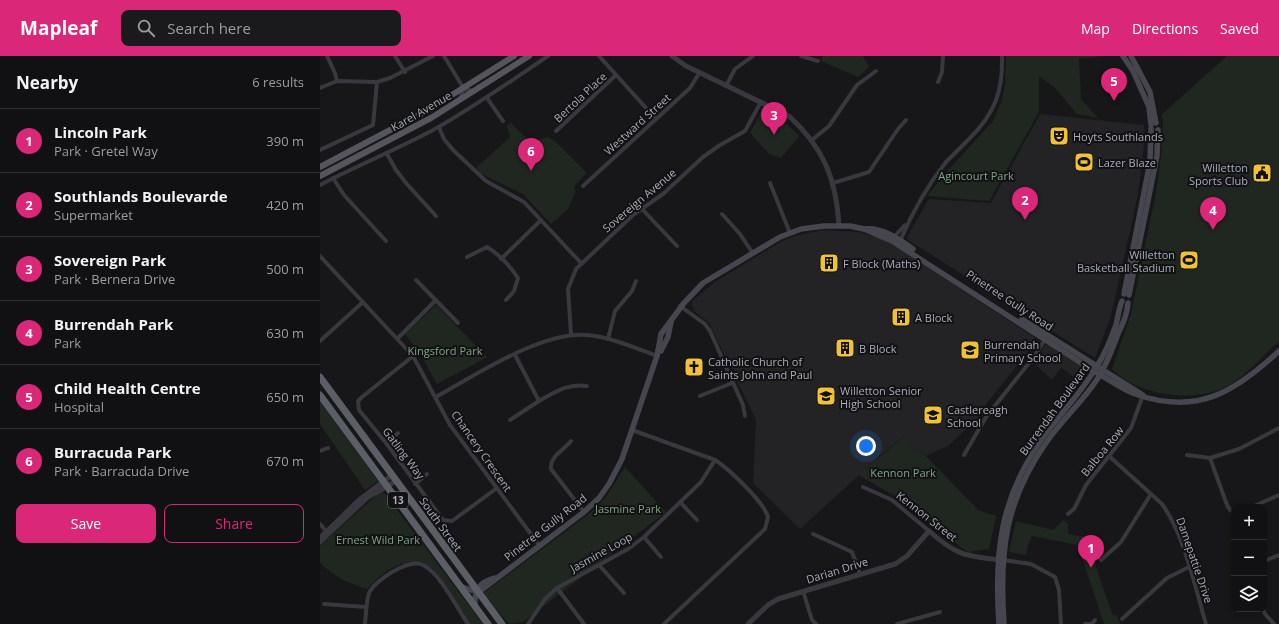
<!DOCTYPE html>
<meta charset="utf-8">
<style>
:root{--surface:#111113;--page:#1a1a1c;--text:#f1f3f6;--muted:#9c9da0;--line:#303133;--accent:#db2777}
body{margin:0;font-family:"Open Sans",sans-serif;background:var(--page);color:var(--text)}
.controls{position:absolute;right:12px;bottom:12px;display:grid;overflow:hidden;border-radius:8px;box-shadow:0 2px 6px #0003}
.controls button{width:36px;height:36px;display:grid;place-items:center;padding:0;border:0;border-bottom:1px solid var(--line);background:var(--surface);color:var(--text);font:20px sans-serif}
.you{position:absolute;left:546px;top:390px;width:14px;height:14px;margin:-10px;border:3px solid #fff;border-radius:50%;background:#1a73e8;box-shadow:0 0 0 6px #1a73e833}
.badge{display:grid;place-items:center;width:26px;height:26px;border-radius:50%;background:var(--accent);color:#fff;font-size:13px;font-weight:700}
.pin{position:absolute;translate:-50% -33px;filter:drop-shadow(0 1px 2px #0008)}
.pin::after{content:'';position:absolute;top:21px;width:14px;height:12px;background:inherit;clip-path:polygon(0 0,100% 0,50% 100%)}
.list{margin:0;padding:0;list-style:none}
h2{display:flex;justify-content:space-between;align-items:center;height:52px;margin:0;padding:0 16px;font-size:17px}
h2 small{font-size:13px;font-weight:400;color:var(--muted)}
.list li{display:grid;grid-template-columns:26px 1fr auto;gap:12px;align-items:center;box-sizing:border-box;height:64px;padding:0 16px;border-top:1px solid var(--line)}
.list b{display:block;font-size:15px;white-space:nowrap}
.list p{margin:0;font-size:13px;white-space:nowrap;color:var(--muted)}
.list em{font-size:13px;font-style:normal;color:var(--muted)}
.actions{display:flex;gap:8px;padding:12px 16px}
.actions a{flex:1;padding:9px 0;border:1px solid var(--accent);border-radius:8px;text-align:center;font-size:14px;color:var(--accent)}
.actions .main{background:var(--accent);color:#fff}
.icon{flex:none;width:22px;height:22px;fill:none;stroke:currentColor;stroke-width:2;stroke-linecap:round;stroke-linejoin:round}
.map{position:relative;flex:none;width:959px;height:568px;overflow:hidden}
header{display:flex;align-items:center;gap:24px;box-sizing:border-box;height:56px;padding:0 20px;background:var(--accent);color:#fff}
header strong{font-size:19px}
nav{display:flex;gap:22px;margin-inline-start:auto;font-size:14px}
.search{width:280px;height:36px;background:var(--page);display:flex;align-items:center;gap:10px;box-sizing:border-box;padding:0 14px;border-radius:8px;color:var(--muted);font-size:15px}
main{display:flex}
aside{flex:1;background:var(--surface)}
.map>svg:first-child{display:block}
.built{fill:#232326}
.green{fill:#1f2720}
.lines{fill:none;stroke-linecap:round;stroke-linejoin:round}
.minor{stroke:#38383e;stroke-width:4}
.tertiary{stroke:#38383e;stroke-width:5}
.secondary{stroke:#46474e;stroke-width:5.5}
.primary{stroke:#54555d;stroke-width:6}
.trunk{stroke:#5c5e66;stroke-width:7}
.labels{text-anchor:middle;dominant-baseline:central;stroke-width:4;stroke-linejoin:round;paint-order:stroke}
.shield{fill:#121214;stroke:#7c7e88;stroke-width:1}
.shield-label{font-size:10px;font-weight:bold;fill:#a9adb9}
.street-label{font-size:11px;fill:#a9adb9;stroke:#121214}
.poi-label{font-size:11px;fill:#a9adb9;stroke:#121214;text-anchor:start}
.park-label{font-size:11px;fill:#80a385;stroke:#121214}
</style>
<header>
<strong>Mapleaf</strong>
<div class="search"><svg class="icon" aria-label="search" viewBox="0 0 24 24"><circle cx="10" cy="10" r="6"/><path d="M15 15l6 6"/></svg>Search here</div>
<nav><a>Map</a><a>Directions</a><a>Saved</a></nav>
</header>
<main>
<aside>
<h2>Nearby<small>6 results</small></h2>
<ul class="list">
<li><span class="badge">1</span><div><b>Lincoln Park</b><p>Park · Gretel Way</p></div><em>390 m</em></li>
<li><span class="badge">2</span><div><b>Southlands Boulevarde</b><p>Supermarket</p></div><em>420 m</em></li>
<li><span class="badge">3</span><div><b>Sovereign Park</b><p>Park · Bernera Drive</p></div><em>500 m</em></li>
<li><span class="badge">4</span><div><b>Burrendah Park</b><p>Park</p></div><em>630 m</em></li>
<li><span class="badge">5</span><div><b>Child Health Centre</b><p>Hospital</p></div><em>650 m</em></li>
<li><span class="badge">6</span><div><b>Burracuda Park</b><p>Park · Barracuda Drive</p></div><em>670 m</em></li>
</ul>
<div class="actions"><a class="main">Save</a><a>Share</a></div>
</aside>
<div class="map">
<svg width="959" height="568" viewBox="0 0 959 568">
<rect width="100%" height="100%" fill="#171719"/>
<g class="built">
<polygon points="720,58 824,69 825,80 818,139 791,260 775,302 588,184 587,181 609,143 671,147"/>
<polygon points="503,174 539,176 562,183 575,190 714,281 715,287 667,347 658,362 629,389 606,400 590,391 584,380 561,399 480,473 433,427 436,364 389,267 374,255 372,250 372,245 396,225 462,185 475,180"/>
<polygon points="730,288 764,311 765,316 760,325 741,312 732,324 714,307 725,289"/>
</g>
<g class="green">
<polygon points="503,0 543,0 549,11 538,21 501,5"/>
<polygon points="686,0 786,0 759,3 761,43 778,62 757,58 735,32 719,20 719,56 669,145 607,140 622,121 673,65 681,47 685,28"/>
<path d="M907 0H959V285C945 298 930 315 914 326 882 349 818 341 792 313L811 258 836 137 841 99 843 65 841 59Z"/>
<polygon points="442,54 463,65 479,80 461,102 449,98 430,77"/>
<polygon points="191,67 210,86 228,81 236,86 267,117 256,128 254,133 256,135 248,153 231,168 203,138 162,118 156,112 190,81 187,70"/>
<polygon points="116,249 167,301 117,328 99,296 85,278"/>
<polygon points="0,345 58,425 45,434 0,368"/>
<polygon points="585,380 590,391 606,400 658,454 676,460 669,493 648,496 613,471 584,445 538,419"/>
<polygon points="305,411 346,456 203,566 189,568 162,538 270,457 286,441"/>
<path d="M62 434 163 568H150L113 513 103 507 81 508 66 515 47 533C29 527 13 521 0 506V490Z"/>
<polygon points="743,464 748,467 748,478 766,481 792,558 797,560 800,568 784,568 758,489 712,480 709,486 706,499 689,496 696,465 733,474"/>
</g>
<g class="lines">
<g class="minor">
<polyline points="7,0 15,17 17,25"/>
<polyline points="75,0 85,16"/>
<polyline points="124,0 144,33"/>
<polyline points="279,0 336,63"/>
<polyline points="481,0 498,5"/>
<polyline points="618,26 622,16 623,0"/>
<polyline points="406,30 415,13 433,0"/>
<polyline points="0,32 17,25 57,26 70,22 113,0"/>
<polyline points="167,42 183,65"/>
<polyline points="139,44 144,33 155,35"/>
<polyline points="119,71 124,83 133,94 166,125 204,146 261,207"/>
<polyline points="236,75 296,19"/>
<polyline points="492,84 509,70 537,29 556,15"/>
<polyline points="0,94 53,69 57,26"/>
<polyline points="67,98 76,114 86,127 116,160"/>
<polyline points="13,122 24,139 66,185"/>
<polyline points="450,127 470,177"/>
<polyline points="513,127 549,116 578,73 586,64"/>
<path d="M0 129C38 109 78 93 115 73 154 51 191 25 228 0"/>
<polyline points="263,130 370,32 380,16"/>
<polyline points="322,153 357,190"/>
<polyline points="402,158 420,178 432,196"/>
<polyline points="573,182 585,169"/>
<path d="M580 185C592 157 607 130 626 106 634 98 642 90 650 82 675 57 683 35 682 0"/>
<polyline points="0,200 93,300 130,369 219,489"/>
<path d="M147 201 167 191C179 198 191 211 198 222L194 235 186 244"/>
<polyline points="181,203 221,164"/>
<polyline points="96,224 138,267"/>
<polyline points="360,250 385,268 390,275 423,349 425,360"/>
<polyline points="251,278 248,233 256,213 313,159 343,138 383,101 400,89 425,75 441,46"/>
<polyline points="78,282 116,244"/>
<polyline points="288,283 295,255 312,235 316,225"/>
<polyline points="0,285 43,246"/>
<path d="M195 299 219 345C235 336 248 327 267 330"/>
<polyline points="93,300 42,341 38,345 39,354 66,387 123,464 132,465 177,432"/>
<polyline points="380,340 412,327"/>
<path d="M116 341C155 319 222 275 267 279 291 281 315 292 337 300"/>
<polyline points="190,364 219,345"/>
<path d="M312 374 395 404C409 413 444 446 448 461L445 473 344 568"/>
<path d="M251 385C244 394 229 401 231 413L264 456"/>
<polyline points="66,387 78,377"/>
<polyline points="0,395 8,392"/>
<polyline points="644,399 666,361 713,302 726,282"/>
<polyline points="867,399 890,402 919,393 959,372"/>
<path d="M789 400 842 448C864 478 875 531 886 568"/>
<polyline points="890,402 907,449 910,454 914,456"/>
<polyline points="95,428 107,418"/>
<polyline points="543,431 572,444 609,475"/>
<polyline points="360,446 377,464"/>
<polyline points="932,451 959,439"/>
<polyline points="748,458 754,453 766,429 811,372 823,339"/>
<polyline points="0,468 8,477"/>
<polyline points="493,478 532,496 540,518"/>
<polyline points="324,481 341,501"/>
<polyline points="683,504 711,508 735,521 739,534 741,568"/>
<polyline points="781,504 801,486 831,438"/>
<polyline points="944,505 959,499"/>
<polyline points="279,509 304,537"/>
<polyline points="237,532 264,568"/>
<polyline points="483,535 492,564 496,568"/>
<polyline points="4,548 46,551"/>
<polyline points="943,553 945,558 954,568"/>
<polyline points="802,563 847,522 869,511"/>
<path d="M45 568C46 558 46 547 49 537 55 524 89 502 103 509 120 517 137 552 148 568"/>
<polyline points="208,568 225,543 237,532 308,493 324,481 381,426 395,404"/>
<polyline points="577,568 620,556"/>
<polyline points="765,568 772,568 775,564"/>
</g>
<g class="tertiary">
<path d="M352 0 366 10 469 60C504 92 516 123 519 169"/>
<polyline points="0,482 39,444 72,419"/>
<polyline points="0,486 48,441 76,425"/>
<path d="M428 568 448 549 458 543 575 508 587 500 609 475C637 500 646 500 681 504"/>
</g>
<g class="secondary">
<polyline points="803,0 813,15 829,51 831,69"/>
<polyline points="811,0 830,36 836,67"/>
<path d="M544 173C562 171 579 183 593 193"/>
<polyline points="804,238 830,106 831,73"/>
<polyline points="809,239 837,100 838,74"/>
<polyline points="702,263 823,339"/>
<polyline points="341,295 348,281 351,266"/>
<path d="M140 530 151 534 160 535 264 456 279 442 289 428 302 403 337 300 341 278 364 247 383 227 460 181 481 173 504 170H530L544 173 572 185 780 319C792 325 803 334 815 338 877 360 915 336 959 295"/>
<path d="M155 550C154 535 159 526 175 522"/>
<path d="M679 568C674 496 680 441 724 380 741 357 762 336 777 310 785 298 791 283 796 269 798 261 799 252 802 245"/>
<path d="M684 568C679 496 685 444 728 384 743 363 762 346 776 325 786 311 792 294 798 278 803 267 807 259 808 247"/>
</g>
<g class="primary">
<polyline points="0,111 108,54 194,0"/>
<polyline points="0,120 111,62 209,0"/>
</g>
<g class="trunk">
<polyline points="0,321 182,568"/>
<polyline points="0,339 168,568"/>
</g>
</g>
<defs>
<symbol id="theatre-square" viewBox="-11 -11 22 22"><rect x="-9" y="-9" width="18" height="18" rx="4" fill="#f1c137" stroke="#121214"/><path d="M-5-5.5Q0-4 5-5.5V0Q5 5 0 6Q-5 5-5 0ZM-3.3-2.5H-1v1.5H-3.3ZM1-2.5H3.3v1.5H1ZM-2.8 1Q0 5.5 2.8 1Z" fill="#111"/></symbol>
<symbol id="stadium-square" viewBox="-11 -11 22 22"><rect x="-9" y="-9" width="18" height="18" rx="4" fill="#f1c137" stroke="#121214"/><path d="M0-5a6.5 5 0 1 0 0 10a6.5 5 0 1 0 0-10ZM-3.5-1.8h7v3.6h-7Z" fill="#111"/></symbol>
<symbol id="civic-square" viewBox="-11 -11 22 22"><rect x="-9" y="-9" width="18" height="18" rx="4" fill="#f1c137" stroke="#121214"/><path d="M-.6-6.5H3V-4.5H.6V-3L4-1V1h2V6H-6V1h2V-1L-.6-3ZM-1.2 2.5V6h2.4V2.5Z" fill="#111"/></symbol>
<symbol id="building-square" viewBox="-11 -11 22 22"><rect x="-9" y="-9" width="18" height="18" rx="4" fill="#f1c137" stroke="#121214"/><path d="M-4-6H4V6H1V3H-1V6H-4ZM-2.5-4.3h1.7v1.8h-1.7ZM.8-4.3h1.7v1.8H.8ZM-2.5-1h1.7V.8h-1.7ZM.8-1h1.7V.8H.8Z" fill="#111"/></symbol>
<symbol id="school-square" viewBox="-11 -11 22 22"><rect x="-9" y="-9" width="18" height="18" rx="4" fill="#f1c137" stroke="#121214"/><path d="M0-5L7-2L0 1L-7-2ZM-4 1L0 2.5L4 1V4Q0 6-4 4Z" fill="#111"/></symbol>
<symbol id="church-square" viewBox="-11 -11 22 22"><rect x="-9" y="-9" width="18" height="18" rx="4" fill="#f1c137" stroke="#121214"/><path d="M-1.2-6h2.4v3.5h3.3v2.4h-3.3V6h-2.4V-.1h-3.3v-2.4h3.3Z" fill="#111"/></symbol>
</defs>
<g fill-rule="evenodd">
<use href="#theatre-square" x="728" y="69" width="22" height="22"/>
<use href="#stadium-square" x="753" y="95" width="22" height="22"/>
<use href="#civic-square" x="931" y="106" width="22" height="22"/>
<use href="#stadium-square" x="858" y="193" width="22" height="22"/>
<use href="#building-square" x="498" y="196" width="22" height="22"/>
<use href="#building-square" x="570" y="250" width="22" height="22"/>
<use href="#building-square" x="514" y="281" width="22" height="22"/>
<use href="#school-square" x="639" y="283" width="22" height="22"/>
<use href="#church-square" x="363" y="300" width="22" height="22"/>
<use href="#school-square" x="495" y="329" width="22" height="22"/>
<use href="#school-square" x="602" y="348" width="22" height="22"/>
</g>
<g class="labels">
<rect class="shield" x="68" y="436" width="20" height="16" rx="3"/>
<g class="shield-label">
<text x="78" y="444">13</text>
</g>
<g class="street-label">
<text transform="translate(260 41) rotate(-43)">Bertola Place</text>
<text transform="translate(101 55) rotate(-30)">Karel Avenue</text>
<text transform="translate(317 68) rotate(-42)">Westward Street</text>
<text transform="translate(319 144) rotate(-40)">Sovereign Avenue</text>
<text transform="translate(690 244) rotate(33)">Pinetree Gully Road</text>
<text transform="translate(734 353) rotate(-54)">Burrendah Boulevard</text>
<text transform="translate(162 395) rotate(55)">Chancery Crescent</text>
<text transform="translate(782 395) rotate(-51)">Balboa Row</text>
<text transform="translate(84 397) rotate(53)">Gatling Way</text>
<text transform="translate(607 460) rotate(38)">Kennon Street</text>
<text transform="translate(121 468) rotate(54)">South Street</text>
<text transform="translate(225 471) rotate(-38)">Pinetree Gully Road</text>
<text transform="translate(281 496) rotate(-29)">Jasmine Loop</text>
<text transform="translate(875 504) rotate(71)">Damepattie Drive</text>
<text transform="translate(517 514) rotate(-17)">Darian Drive</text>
</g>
<g class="poi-label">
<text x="753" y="80">Hoyts Southlands</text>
<text x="778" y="106">Lazer Blaze</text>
<text x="928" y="111" text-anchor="end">Willetton<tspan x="928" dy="13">Sports Club</tspan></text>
<text x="855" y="198" text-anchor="end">Willetton<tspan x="855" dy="13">Basketball Stadium</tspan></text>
<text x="523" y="207">F Block (Maths)</text>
<text x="595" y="261">A Block</text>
<text x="664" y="288">Burrendah<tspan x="664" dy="13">Primary School</tspan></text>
<text x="539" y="292">B Block</text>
<text x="388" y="305">Catholic Church of<tspan x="388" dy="13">Saints John and Paul</tspan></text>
<text x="520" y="334">Willetton Senior<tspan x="520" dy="13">High School</tspan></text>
<text x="627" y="353">Castlereagh<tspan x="627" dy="13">School</tspan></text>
</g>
<g class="park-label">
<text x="656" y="119">Agincourt Park</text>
<text x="125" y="294">Kingsford Park</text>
<text x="583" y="416">Kennon Park</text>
<text x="308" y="452">Jasmine Park</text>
<text x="58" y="483">Ernest Wild Park</text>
</g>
</g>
</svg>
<div class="controls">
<button>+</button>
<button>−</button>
<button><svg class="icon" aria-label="layers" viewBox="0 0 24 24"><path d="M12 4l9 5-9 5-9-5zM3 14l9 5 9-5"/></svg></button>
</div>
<div class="you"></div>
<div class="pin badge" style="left:771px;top:512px">1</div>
<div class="pin badge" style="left:705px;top:164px">2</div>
<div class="pin badge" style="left:454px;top:79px">3</div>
<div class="pin badge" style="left:893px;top:174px">4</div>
<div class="pin badge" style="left:794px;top:45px">5</div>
<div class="pin badge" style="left:211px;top:115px">6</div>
</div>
</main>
